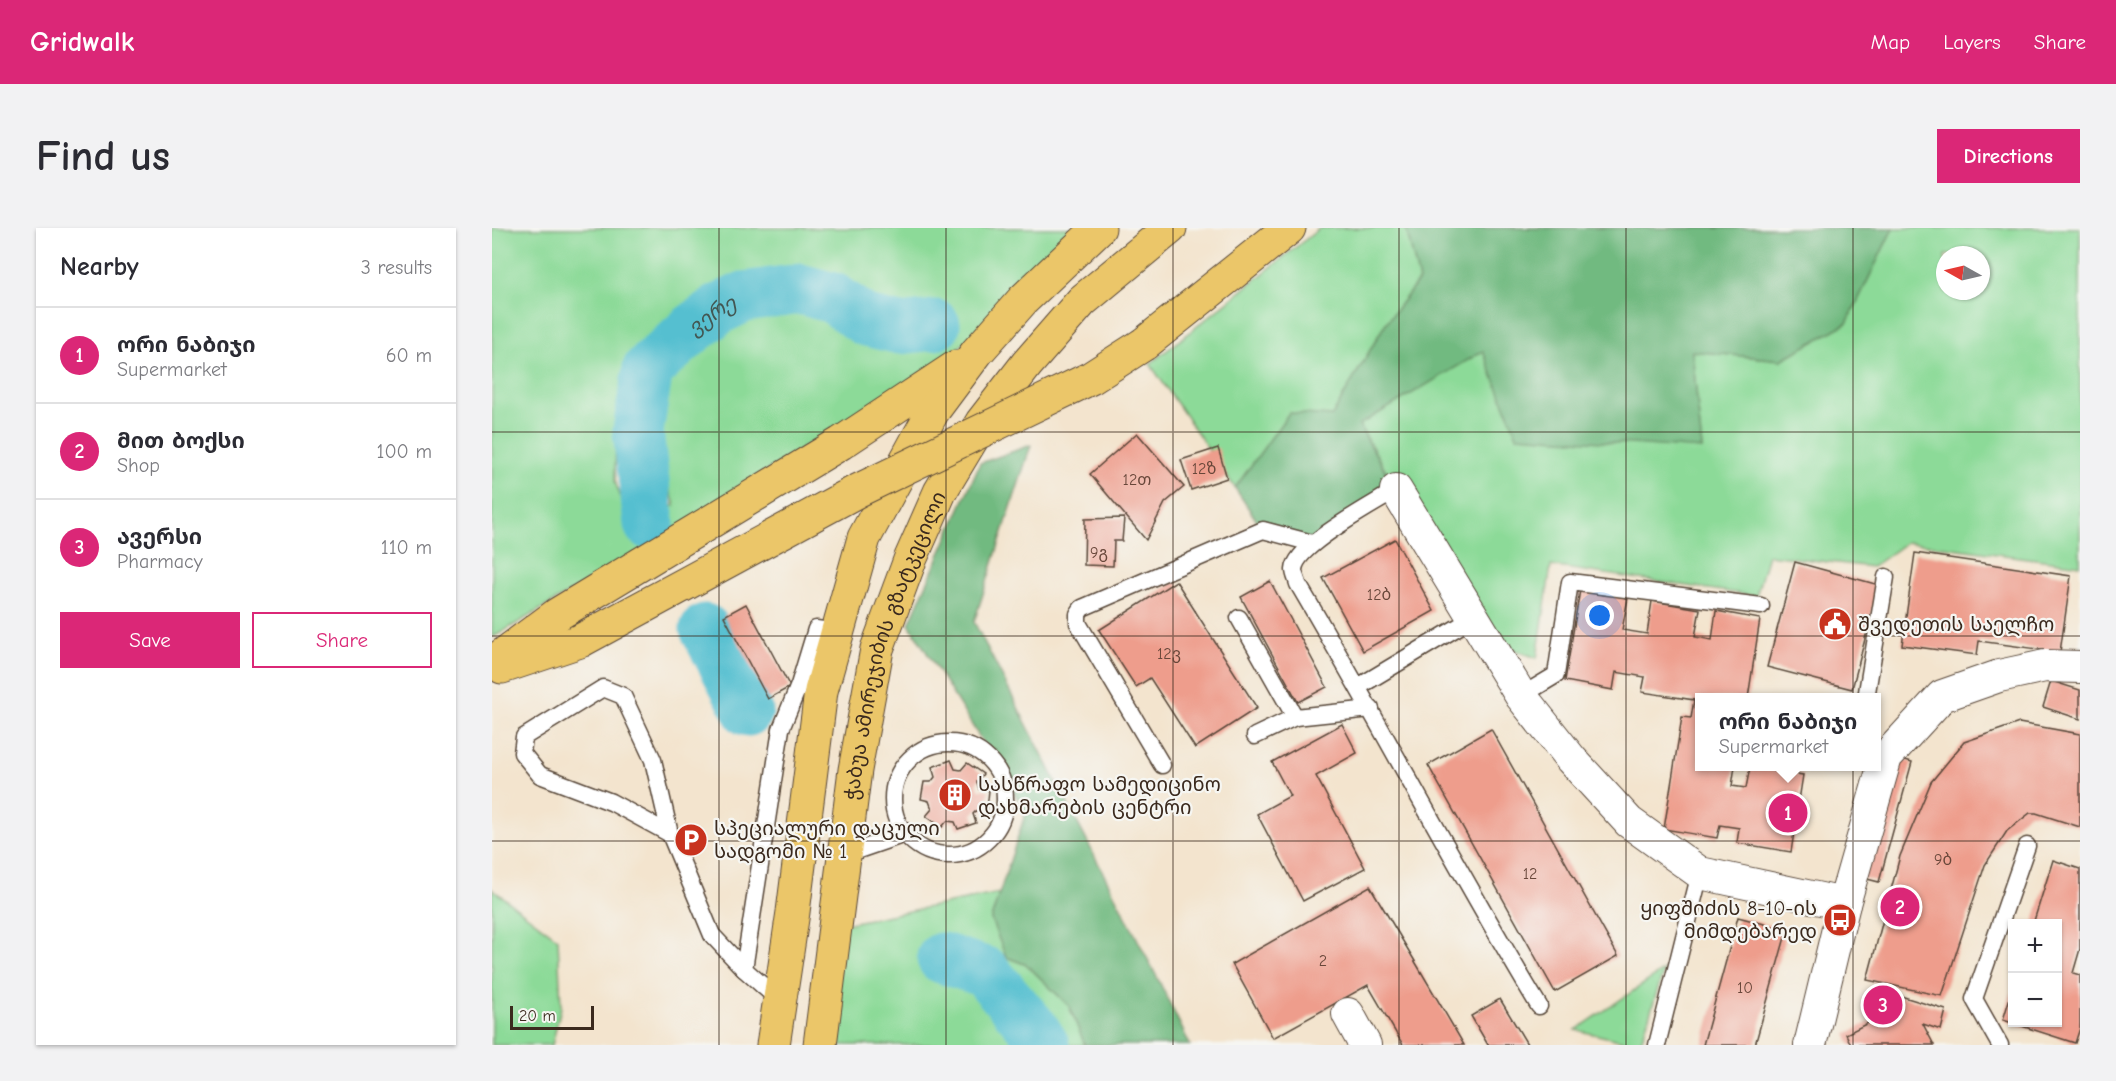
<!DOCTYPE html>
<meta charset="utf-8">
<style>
:root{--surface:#fff;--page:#f2f2f3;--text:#2b2b33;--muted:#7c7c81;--line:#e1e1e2;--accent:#db2777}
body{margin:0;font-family:"Comic Neue","Noto Sans Georgian",sans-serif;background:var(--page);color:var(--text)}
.controls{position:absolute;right:18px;bottom:18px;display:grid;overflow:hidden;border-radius:0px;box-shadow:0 2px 4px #0004}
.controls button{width:54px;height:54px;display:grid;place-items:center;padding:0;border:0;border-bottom:2px solid var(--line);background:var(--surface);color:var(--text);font:30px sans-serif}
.compass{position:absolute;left:1444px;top:18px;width:54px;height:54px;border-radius:50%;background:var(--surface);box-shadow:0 2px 4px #0004;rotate:278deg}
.scale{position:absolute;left:18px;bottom:15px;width:84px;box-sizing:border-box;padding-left:6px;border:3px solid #3b2a1e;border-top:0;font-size:16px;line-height:21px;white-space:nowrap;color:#3b2a1e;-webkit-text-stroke:4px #f6f6f2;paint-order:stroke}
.you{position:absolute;left:1108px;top:388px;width:21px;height:21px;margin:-15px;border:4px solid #fff;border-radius:50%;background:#1a73e8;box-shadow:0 0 0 9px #1a73e833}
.badge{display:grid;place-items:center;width:39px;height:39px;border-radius:50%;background:var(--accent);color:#fff;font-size:20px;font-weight:700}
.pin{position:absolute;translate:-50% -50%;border:3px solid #fff;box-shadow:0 2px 6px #0006}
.popup{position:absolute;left:1203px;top:465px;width:186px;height:78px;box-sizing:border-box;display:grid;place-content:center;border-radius:0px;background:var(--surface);filter:drop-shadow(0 2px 4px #0005);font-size:20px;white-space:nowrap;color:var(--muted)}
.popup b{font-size:22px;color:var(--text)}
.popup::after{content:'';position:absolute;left:50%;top:100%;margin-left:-12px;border:12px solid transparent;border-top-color:var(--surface)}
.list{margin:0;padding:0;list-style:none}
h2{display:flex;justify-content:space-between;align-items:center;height:78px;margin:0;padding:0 24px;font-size:26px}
h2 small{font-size:20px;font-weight:400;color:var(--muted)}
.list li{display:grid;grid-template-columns:39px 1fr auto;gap:18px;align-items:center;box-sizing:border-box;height:96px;padding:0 24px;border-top:2px solid var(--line)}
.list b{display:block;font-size:22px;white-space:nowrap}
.list p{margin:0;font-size:20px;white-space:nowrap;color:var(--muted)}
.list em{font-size:20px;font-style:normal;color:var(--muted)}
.actions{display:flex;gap:12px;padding:18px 24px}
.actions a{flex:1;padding:14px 0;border:2px solid var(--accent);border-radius:0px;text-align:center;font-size:21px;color:var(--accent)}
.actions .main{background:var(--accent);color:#fff}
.map{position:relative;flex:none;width:1588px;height:817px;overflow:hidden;border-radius:0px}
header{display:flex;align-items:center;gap:36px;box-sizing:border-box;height:84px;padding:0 30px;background:var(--accent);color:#fff}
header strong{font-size:28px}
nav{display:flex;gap:33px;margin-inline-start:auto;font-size:21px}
.intro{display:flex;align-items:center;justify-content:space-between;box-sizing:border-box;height:144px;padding:0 36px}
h1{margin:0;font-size:42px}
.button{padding:15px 27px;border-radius:0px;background:var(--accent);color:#fff;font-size:21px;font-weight:700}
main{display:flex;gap:36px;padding:0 36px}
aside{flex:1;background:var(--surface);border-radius:0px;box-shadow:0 2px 4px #0004}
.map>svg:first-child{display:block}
.green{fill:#8cda98;stroke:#64825b;stroke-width:1.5;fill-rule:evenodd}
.forest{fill:#71ba80;stroke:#56724f;stroke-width:1.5}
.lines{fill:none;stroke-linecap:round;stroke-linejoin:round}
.river{stroke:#55bfd0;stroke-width:51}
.building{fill:#ee9d8c}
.service-casing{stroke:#574638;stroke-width:19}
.minor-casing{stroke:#574638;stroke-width:34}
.primary-casing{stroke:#574638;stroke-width:35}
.service{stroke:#fff;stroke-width:16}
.minor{stroke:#fff;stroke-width:32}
.primary{stroke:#ebc669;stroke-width:33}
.primary-bridge-casing{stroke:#574638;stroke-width:35;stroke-linecap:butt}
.primary-bridge{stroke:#ebc669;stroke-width:33}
.grid{fill:none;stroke:#3b2a1e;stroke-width:1.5;stroke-opacity:0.55}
.labels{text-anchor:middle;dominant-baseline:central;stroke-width:4.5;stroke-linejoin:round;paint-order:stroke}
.number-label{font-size:16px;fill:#68473a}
.poi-label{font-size:20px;fill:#3b2a1e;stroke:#f6f6f2;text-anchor:start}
.street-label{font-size:20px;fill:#3b2a1e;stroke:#f6f6f2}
.water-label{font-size:21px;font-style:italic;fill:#435753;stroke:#f6f6f2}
</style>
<header>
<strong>Gridwalk</strong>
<nav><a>Map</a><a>Layers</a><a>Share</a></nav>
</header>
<div class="intro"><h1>Find us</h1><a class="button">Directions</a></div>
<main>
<aside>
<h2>Nearby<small>3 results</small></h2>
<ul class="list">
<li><span class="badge">1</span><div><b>ორი ნაბიჯი</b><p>Supermarket</p></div><em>60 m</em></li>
<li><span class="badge">2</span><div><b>მით ბოქსი</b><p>Shop</p></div><em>100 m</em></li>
<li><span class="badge">3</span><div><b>ავერსი</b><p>Pharmacy</p></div><em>110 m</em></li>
</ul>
<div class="actions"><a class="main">Save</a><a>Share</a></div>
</aside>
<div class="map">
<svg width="1588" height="817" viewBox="0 0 1588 817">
<rect width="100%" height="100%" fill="#f6f6f2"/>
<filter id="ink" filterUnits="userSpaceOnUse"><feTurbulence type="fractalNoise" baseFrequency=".0167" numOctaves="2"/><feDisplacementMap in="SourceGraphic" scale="12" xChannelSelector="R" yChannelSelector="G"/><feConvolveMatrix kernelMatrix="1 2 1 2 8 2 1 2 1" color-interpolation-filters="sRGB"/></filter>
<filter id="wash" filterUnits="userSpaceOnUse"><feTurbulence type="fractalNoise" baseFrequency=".008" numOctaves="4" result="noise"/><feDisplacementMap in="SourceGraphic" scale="24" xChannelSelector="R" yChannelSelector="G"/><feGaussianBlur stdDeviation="1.35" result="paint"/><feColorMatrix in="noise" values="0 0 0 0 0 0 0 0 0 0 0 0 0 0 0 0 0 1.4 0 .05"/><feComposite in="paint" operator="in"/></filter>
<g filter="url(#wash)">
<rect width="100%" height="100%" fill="#f3e4ce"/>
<g class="green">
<path d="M0 0H578L498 93 458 127 153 320 0 410ZM318 39 368 72 442 80 451 116H424L382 110 337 75 314 70 278 71 245 85 201 122 176 156 163 201 172 244 183 277 142 299 134 286 123 253 124 189 146 135 195 74Z"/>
<polygon points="828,0 914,0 927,52 892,98 840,189 797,185 743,260 658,136"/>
<path d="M1401 0H1588V337L1415 314 1380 339 1276 327 1264 368 1059 338 1045 430 994 412 867 197 991 122 1210 221 1200 123 1289 132 1355 95ZM1453 27H1489V63H1453Z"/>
<polygon points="0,661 66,711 69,779 60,817 0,817"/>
<polygon points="508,665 499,691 514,729 535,737 577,778 593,817 328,817 343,698"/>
<polygon points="1172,742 1148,817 1084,802"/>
</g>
<g class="forest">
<polygon points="914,0 1401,0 1355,95 1289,132 1200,123 1210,221 1025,208 991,123 867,197 904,262 820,315 771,302 743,260 797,185 840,188 892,98 927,52"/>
<polygon points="539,217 482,394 667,753 698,817 593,817 577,778 535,737 514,729 499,691 534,584 417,396 488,235"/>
</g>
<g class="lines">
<g class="river">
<path id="s1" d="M157 296 146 203 156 141 199 102 227 81 252 69 308 61 341 70 374 93 408 101 443 97"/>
<polyline points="213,401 256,483"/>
<polyline points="450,730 493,744 542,801 552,817"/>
</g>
</g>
<g id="blocks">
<g class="building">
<polygon points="645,205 692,259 673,275 654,312 598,246"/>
<polygon points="726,220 735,250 699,262 689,232"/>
<polygon points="632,290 630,313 622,313 621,338 592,337 593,291"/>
<polygon points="903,311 942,383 871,423 831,350"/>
<polygon points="1423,325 1579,348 1568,424 1487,413 1485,427 1410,417"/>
<polygon points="1303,334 1387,357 1360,461 1275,439"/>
<polygon points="684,353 765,480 703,520 658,450 644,459 607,402"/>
<polygon points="778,353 835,459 806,474 749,369"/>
<polygon points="1088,362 1136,370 1130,402 1155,406 1160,373 1208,381 1203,409 1220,412 1224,383 1268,391 1256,470 1208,470 1208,538 1243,538 1240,558 1254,560 1258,539 1311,547 1299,624 1245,615 1247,600 1228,597 1225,610 1172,601 1190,489 1199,490 1202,472 1150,464 1153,449 1124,444 1121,462 1073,453"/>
<polygon points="254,376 298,459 276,471 232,388"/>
<polygon points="1559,453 1588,462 1588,491 1551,479"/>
<polygon points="1527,495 1588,506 1588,599 1544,585 1538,585 1515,603 1493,637 1450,768 1375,752 1408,628 1439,554 1472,514"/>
<polygon points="850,496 865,525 824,548 873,640 811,673 765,586 798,568 780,534"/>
<polygon points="999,501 1126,728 1063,764 936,537"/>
<polygon points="1400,528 1420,534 1387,654 1367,649"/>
<polygon points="459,532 463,541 469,542 475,535 491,546 485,554 487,561 497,562 495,582 486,581 481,586 484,595 466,601 463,594 455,593 450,599 434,588 440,581 437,573 429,571 432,554 439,554 443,549 440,539"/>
<polygon points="1561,632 1588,641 1588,721 1581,745 1588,747 1588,800 1583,815 1511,792 1520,763 1521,795 1566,795 1566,696 1541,696"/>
<polygon points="878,658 921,730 972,817 911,817 876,757 781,810 740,736"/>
<polygon points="1246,689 1295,702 1263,817 1211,817"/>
<polygon points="1386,761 1454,782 1449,802 1431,796 1442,817 1359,817 1354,806 1380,793"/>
<polygon points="1008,771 1035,816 1033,817 996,817 979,788"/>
</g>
</g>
</g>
<g filter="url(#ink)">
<use href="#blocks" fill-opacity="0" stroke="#574638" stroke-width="1.5"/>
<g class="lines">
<defs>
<g id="service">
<path d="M904 262C883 276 803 317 802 342 802 346 805 352 806 356 888 495 963 639 1047 778"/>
<polyline points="747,390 803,489 879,481"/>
<polyline points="866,459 981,390"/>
<polyline points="1029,468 1064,447 1078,354 1269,378"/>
<polyline points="1374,470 1394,349"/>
<polyline points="763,508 803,489"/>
<circle cx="457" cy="571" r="56"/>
<polyline points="670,537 586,395 586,386 590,380 771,302 820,315"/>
<polyline points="178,606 161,532 131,468 111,460 32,509 30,525 48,547 119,574 178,606 220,707 252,741"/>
<polyline points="352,627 413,606"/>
<polyline points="288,773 252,741 289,501 307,457 324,401 347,404"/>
<polyline points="1165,817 1208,645"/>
<polyline points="1508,817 1482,771 1535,618"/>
</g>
<g id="minor">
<polyline points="904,262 1029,468 1079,531 1137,594 1208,645 1352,676"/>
<polyline points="856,786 873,817"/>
<polyline points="1318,817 1352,676 1394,529 1450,468 1507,448 1553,438 1588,439"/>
</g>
<g id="primary">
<polyline points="652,116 797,0"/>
<polyline points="0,435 66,386 349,215 464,139"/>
<polyline points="10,439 88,413"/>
<polyline points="281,817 301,684 329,463 372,310 441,183 485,124 531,72 607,0"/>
<path id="s2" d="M328 817 363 542 385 421 418 332 448 264 490 194 535 136 590 73 678 0"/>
</g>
</defs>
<use href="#service" class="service-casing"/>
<use href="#minor" class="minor-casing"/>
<use href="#primary" class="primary-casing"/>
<use href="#service" class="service"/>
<use href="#minor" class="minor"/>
<use href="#primary" class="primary"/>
<defs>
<polyline id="primary-bridge" points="88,413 365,263 599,150 652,116"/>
</defs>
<use href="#primary-bridge" class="primary-bridge-casing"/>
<use href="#primary-bridge" class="primary-bridge"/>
</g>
</g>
<path class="grid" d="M227 0V817M454 0V817M681 0V817M907 0V817M1134 0V817M1361 0V817M0 204H1588M0 408H1588M0 613H1588"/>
<defs>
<symbol id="civic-disc" viewBox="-11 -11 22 22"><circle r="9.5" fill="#c8321e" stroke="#f6f6f2"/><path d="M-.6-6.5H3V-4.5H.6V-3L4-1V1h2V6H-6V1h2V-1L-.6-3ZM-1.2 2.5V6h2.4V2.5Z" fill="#fff"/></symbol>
<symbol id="building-disc" viewBox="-11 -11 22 22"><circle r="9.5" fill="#c8321e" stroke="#f6f6f2"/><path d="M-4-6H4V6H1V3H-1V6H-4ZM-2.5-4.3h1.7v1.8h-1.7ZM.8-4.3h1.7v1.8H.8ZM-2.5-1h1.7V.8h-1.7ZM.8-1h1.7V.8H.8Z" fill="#fff"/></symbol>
<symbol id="parking-disc" viewBox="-11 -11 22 22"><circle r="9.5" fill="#c8321e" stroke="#f6f6f2"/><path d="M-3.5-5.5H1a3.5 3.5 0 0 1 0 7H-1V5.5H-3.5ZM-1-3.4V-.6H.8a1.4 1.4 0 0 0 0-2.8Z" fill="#fff"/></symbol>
<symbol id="bus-disc" viewBox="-11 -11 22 22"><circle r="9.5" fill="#c8321e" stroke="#f6f6f2"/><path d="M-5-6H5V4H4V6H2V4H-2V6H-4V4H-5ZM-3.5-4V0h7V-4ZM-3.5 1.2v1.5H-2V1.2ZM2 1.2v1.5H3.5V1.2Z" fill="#fff"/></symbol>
</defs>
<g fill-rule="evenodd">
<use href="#civic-disc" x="1324" y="377" width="38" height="38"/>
<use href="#building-disc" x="444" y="548" width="38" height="38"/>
<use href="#parking-disc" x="180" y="593" width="38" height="38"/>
<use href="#bus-disc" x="1329" y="673" width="38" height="38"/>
</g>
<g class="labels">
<g class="number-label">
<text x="712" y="241">12ზ</text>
<text x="645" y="252">12თ</text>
<text x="607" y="325">9გ</text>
<text x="887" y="367">12ბ</text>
<text x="677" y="426">12ვ</text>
<text x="1451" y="632">9ბ</text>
<text x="1038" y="646">12</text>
<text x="831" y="733">2</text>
<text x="1253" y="760">10</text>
</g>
<g class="poi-label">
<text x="1366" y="396">შვედეთის საელჩო</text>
<text x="486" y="556">სასწრაფო სამედიცინო<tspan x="486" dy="23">დახმარების ცენტრი</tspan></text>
<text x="222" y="600">სპეციალური დაცული<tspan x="222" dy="23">სადგომი № 1</tspan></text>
<text x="1325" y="680" text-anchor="end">ყიფშიძის 8-10-ის<tspan x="1325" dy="23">მიმდებარედ</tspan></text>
</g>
<g class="street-label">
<text stroke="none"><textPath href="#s2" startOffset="408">ჭაბუა ამირეჯიბის გზატკეცილი</textPath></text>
</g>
<g class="water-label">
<text stroke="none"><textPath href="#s1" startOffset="240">ვერე</textPath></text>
</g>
</g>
</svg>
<div class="controls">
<button>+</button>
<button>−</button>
</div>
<svg class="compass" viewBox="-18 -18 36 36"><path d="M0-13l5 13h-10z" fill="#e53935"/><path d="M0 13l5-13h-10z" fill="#7c7c81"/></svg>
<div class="scale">20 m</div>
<div class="you"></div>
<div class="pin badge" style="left:1296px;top:585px">1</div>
<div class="popup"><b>ორი ნაბიჯი</b>Supermarket</div>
<div class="pin badge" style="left:1408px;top:679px">2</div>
<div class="pin badge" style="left:1391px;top:777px">3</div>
</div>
</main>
